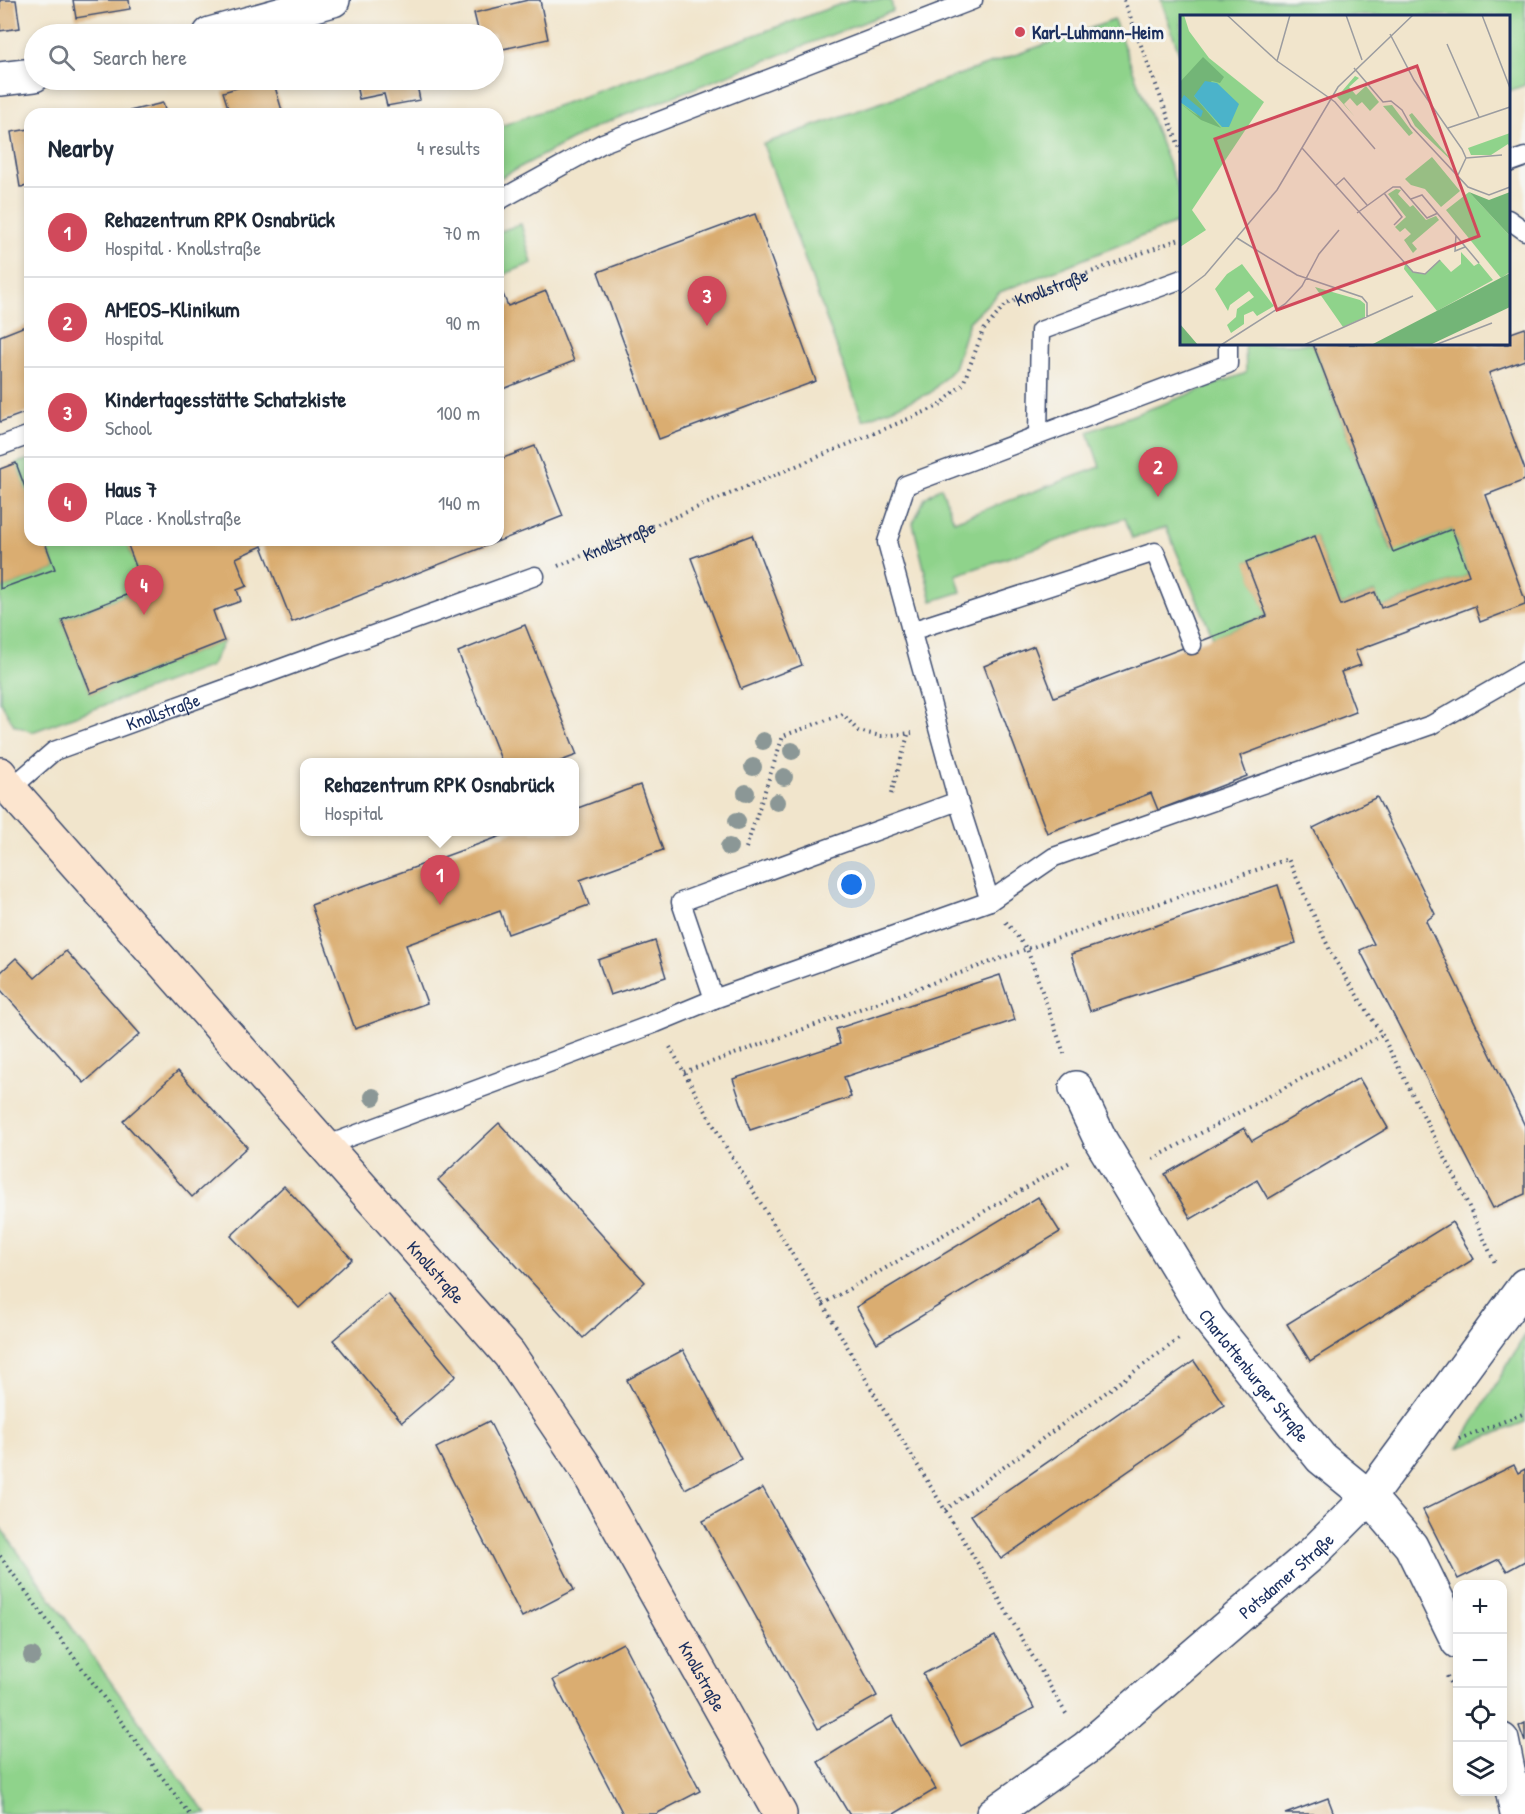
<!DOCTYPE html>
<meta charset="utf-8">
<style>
:root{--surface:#fff;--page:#f6f6f7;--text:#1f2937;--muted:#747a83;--line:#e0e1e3;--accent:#d1495b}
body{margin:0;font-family:"Patrick Hand",sans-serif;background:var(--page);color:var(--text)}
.controls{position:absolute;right:18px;bottom:18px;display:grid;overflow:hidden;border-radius:12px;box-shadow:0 3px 9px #0003}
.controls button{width:54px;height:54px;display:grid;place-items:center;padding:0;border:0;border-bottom:2px solid var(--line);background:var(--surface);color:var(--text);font:30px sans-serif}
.you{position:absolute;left:852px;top:885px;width:21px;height:21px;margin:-15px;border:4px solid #fff;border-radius:50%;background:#1a73e8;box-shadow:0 0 0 9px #1a73e833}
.badge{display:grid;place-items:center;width:39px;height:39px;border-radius:50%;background:var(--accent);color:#fff;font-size:20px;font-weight:700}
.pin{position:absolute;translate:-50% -50px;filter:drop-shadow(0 2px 3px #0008)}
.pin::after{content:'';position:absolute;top:32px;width:21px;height:18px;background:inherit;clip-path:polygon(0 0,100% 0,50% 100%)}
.popup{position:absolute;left:300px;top:758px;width:279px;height:78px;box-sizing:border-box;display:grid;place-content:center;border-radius:12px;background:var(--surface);filter:drop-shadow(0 2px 4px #0005);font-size:20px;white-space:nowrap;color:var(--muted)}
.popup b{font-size:22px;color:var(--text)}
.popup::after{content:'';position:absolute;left:50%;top:100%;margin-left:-12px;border:12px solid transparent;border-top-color:var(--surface)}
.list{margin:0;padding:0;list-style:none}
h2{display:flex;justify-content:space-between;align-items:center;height:78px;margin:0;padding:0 24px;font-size:26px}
h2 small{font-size:20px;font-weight:400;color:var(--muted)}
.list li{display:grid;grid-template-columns:39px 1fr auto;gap:18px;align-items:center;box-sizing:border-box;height:90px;padding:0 24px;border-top:2px solid var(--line)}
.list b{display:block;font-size:22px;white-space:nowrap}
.list p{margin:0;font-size:20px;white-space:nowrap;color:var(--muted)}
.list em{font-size:20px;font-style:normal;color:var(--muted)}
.icon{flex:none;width:33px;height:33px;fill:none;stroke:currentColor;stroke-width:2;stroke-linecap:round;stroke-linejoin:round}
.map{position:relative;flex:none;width:1525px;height:1814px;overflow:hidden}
.search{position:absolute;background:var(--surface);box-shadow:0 3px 9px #0003;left:24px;top:24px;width:480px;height:66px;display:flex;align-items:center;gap:15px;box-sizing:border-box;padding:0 21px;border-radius:33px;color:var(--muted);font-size:22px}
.panel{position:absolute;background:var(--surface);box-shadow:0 3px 9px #0003;left:24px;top:108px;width:480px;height:438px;border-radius:18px}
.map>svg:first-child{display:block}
.green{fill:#8fd38b;stroke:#558174;stroke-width:1.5}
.building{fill:#daad71}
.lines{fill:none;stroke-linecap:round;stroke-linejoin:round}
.lane-casing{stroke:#3b4a6e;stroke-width:21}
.street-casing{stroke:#3b4a6e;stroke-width:36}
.secondary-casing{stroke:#3b4a6e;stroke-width:36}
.path{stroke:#3b4a6e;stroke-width:4;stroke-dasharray:1.5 4.5;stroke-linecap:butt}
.lane{stroke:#fff;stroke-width:18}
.street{stroke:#fff;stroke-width:33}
.secondary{stroke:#fce5cf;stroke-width:33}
.tree{fill:#8b9796}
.poi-dot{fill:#d1495b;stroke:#f6f6f2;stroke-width:2}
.labels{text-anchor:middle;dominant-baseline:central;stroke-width:6;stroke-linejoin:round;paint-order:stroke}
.poi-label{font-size:18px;font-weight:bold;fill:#1b2f5e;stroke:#f6f6f2;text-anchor:start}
.street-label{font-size:18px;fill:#1b2f5e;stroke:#f6f6f2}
.inset-road{fill:none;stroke:#9b9ca0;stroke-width:1.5}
.view{fill:#d1495b;fill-opacity:0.15;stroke:#d1495b;stroke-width:3}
.inset-edge{fill:none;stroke:#1b2f5e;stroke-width:3}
</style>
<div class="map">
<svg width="1525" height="1814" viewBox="0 0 1525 1814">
<rect width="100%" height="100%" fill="#f6f6f2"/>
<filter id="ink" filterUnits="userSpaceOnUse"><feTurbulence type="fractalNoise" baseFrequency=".0167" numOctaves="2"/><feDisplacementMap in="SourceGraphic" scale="12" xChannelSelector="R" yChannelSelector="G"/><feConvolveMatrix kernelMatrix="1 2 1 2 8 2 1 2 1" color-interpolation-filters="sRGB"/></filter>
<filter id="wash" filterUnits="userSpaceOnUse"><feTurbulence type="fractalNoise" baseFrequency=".008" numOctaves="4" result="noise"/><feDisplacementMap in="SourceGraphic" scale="24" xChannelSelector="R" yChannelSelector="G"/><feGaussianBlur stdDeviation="1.35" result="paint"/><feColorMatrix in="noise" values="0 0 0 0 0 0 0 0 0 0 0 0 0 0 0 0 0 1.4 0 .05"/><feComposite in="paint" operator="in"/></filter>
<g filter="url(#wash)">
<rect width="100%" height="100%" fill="#f1e5cc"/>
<g class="green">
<polygon points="852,0 891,0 893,11 597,126 498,179 498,127"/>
<polygon points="1161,0 1525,0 1525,85 1509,91 1508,16 1182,16 1181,58"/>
<polygon points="1114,20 1181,197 1181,221 1000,292 969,322 954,368 930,393 863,420 763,144"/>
<polygon points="521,224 532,263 498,277 498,232"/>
<polygon points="1245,344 1313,344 1392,552 1452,529 1469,575 1381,608 1375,592 1341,605 1315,536 1247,562 1267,616 1213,637 1166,527 1132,538 1125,518 956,575 961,592 932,601 913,523 925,498 941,487 954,521 1100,467 1088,432 1246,373"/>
<polygon points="30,459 30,501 16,463"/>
<polygon points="44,540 126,540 144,588 62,620 91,693 224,641 211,666 32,732 14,725 0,701 0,589 55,569"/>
<polygon points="1525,1335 1525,1422 1458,1448"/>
<polygon points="0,1527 183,1783 207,1814 0,1814"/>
</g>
<g id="blocks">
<g class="building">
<polygon points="0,0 16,0 20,28 0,31"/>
<polygon points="73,0 129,0 130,9 76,18"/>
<polygon points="528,0 540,0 548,39 494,51 494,34 479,34 474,13"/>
<polygon points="264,80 273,80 283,114 230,114 223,92"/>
<polygon points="355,80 416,80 420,100 387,106 384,94 359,99"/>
<polygon points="163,103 166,114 121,114 121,113"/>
<polygon points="30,129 30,186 20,187 11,132"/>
<polygon points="755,214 816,381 659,439 598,272"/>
<polygon points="498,282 508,306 546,291 574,361 498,391"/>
<polygon points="30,324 30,411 0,422 0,336"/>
<polygon points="1525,328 1525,360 1489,373 1525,470 1525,480 1486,495 1525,600 1525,605 1480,622 1475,606 1355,651 1361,665 1341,672 1356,712 1240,756 1247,776 1158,810 1151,793 1047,833 984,666 1034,646 1054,697 1267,616 1246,562 1315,536 1341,605 1375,592 1381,608 1469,575 1452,529 1393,552 1313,344 1476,344 1477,346 1484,344 1508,344 1508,334"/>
<polygon points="535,446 563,516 292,622 262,546 236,558 247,586 237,590 241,601 213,611 224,641 91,693 62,620 144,588 126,540 498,540 498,460"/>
<polygon points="16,463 30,501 30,540 44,540 55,569 0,589 0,469"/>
<polygon points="752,535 802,665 741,689 691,558"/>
<polygon points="525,625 577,755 558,762 502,762 458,652"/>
<polygon points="640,785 663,850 580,880 589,905 508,934 500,911 406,945 427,1003 355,1029 311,905 512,832 575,832 575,809"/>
<polygon points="1377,797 1435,914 1426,921 1525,1126 1525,1194 1493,1208 1360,950 1374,944 1313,828"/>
<polygon points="1278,885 1296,943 1090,1011 1071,954"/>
<polygon points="655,941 666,977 610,995 598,960"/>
<polygon points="66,951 140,1034 84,1083 0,989 0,973 16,958 35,978"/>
<polygon points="1000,975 1015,1020 844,1077 851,1097 750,1130 733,1079 840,1044 836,1029"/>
<polygon points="178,1071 247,1147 192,1197 123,1121"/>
<polygon points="1359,1078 1388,1128 1268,1199 1257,1180 1191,1219 1165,1174 1244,1128 1252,1141"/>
<polygon points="499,1123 645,1282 583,1338 438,1180"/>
<polygon points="284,1186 352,1259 299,1308 231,1236"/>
<polygon points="1038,1197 1060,1232 877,1343 856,1307"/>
<polygon points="1452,1222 1474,1259 1310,1361 1287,1324"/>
<polygon points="388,1294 456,1376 402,1422 333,1340"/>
<polygon points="683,1350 741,1459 685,1489 627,1380"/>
<polygon points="1194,1361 1224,1405 1001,1559 971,1515"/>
<polygon points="489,1421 574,1590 522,1617 436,1448"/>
<polygon points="1514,1465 1518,1473 1525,1469 1525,1561 1507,1571 1499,1559 1458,1579 1423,1510"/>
<polygon points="763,1488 877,1696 818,1729 703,1521"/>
<polygon points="995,1636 1034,1708 961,1746 923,1674"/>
<polygon points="623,1643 700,1791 656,1814 623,1814 553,1680"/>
<polygon points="892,1716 936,1789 894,1814 849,1814 818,1762"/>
<polygon points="1525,1723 1525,1742 1519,1726"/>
<polygon points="1328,1798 1334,1814 1285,1814"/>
</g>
</g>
</g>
<g filter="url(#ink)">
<use href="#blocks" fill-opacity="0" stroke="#3b4a6e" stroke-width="1.5"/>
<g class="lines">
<defs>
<g id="lane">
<polyline points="1508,163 1525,157"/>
<polyline points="498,201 603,143 973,0"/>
<polyline points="1508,219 1525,231"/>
<polyline points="1038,435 1040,331 1182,279"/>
<polyline points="0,446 30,435"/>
<polyline points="911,631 1155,552 1192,645"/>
<path id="s2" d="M10 789 54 751 535 576"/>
<polyline points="990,901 958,801 887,542 906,485 1228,364 1228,344"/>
<polyline points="714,999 681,902 958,801"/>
<polyline points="325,1146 656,1023 714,999 990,901 1054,857 1431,725 1525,671"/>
</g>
<g id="street">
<polyline points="210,34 333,0"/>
<polyline points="0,79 34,75"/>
<path id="s3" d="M1076 1088 1101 1141 1209 1319 1321 1458 1369 1497 1411 1546 1458 1642"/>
<polyline points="1502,1740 1517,1814"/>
<path id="s4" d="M993 1814 1086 1748 1314 1552 1369 1497 1525 1285"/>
</g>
<g id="secondary">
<path id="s5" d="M0 774 10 789 509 1354 584 1465 780 1814"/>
</g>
</defs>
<use href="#lane" class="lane-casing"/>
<use href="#street" class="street-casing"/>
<use href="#secondary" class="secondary-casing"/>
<g class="path">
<polyline points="1124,0 1182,154"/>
<path id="s1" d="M558 566 939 406 963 384 983 331 1006 304 1182 238"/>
<polyline points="891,794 908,735"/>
<polyline points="746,848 783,736 843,714 858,731 881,736 912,733"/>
<polyline points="1006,922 1027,949 1065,1056"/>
<polyline points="670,1047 723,1142 823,1304 880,1404 988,1580 1068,1717"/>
<polyline points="684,1072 1027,949 1288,859 1333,957 1382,1035 1457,1181 1496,1265"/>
<polyline points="1153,1159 1382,1035"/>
<polyline points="823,1304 1072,1161"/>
<polyline points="1459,1439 1525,1413"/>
<polyline points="945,1510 1179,1339"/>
<polyline points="0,1556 189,1814"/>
<polyline points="1447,1676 1458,1700"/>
</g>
<use href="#lane" class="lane"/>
<use href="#street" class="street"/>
<use href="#secondary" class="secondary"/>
</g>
<g class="tree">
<circle cx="763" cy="741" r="9"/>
<circle cx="792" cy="751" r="9"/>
<circle cx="753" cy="767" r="9"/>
<circle cx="784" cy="777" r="9"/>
<circle cx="746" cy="793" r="9"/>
<circle cx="777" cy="802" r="9"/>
<circle cx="737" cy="821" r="9"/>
<circle cx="729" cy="847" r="9"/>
<circle cx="373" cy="1097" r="9"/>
<circle cx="32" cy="1656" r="9"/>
</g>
</g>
<circle class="poi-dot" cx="1020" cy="32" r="6"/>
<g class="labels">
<g class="poi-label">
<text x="1032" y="32">Karl-Luhmann-Heim</text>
</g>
<g class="street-label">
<text stroke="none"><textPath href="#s1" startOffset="586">Knollstraße</textPath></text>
<text stroke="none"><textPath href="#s1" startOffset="66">Knollstraße</textPath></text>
<text stroke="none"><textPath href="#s2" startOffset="174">Knollstraße</textPath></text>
<text stroke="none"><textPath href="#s5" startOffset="662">Knollstraße</textPath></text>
<text stroke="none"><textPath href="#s3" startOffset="339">Charlottenburger Straße</textPath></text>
<text stroke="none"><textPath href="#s4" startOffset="378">Potsdamer Straße</textPath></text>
<text stroke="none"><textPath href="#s5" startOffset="1148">Knollstraße</textPath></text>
</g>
</g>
<g transform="translate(1180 15)">
<rect width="330" height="330" fill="#f1e5cc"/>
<path d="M0 0H4L9 16 29 43 84 87 12 195 26 215 0 232ZM175 61 179 63 169 72 176 80 186 71 199 87 190 96 182 87 177 91 170 83 164 89 175 102 157 82ZM212 90 233 118 229 121 203 91ZM232 98 275 149 235 111 229 100ZM330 118V133L328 129 311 140H291L288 133ZM252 142 280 176 261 192 245 174 231 170 225 164ZM216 174 221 175 218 179 230 192 233 190 246 205 256 201 259 205 232 228 237 234 233 238 224 225 231 219 225 213 220 217 215 212 226 202 208 179ZM289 177 330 221V257L321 263 266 195ZM281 237 294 251 299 248 313 265 257 296 224 254 225 249 233 257 245 259 260 245 271 257 281 249ZM62 249 94 291 77 301 73 296 64 300V309L51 318 47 310 56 302 57 294 74 282 69 276 50 290 48 296 35 274 47 259ZM135 272 180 285 185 289V302L163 312Z" fill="#8fd38b"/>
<path d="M23 42 44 62 40 68 32 66 14 81 41 113 21 105 0 88 18 101 0 82V67ZM289 177 309 185 330 177V221ZM330 258V292L250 330H191ZM0 309 18 330H0Z" fill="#73b577"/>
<path d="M25 66 37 68 59 89 49 112H42L14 81ZM4 80 23 96 21 102 0 87Z" fill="#4bb3ca"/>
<path class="inset-road" d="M47 0 97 46 155 87 195 134M166 0 182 45M302 0 330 73M210 19 234 65 282 134 286 143 278 160M267 29 299 102M97 46 110 0M174 53 203 87 211 86 222 95 231 111 288 172 309 180 330 172M268 113 330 92M122 133 233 257 245 259 260 245M286 143 322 140M155 171 164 163 187 190M204 178 222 202 214 210M231 184 242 180 299 248M177 198 213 172H220L247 203 258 198M276 220 275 236 285 232M57 223 117 260 182 282 187 288V303M0 279 25 260 97 175 158 72 233 0M41 330 105 289 122 271 139 239 159 215M124 330 233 281M255 330 312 308"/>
<path class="view" d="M237 51 299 221 97 295 35 124Z"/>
<rect width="330" height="330" class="inset-edge"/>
</g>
</svg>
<div class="controls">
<button>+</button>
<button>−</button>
<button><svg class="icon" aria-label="locate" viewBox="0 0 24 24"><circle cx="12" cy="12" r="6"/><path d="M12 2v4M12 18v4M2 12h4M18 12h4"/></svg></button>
<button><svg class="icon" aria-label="layers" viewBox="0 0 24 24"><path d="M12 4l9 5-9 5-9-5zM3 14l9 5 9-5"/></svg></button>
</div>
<div class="you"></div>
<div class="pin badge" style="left:440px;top:905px">1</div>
<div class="popup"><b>Rehazentrum RPK Osnabrück</b>Hospital</div>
<div class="pin badge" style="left:1158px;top:497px">2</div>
<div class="pin badge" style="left:707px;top:326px">3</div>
<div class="pin badge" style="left:144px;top:615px">4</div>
<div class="search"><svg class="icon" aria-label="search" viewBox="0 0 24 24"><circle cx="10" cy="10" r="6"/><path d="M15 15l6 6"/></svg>Search here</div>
<section class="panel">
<h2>Nearby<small>4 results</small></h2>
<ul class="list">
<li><span class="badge">1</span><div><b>Rehazentrum RPK Osnabrück</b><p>Hospital · Knollstraße</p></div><em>70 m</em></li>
<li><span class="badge">2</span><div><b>AMEOS-Klinikum</b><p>Hospital</p></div><em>90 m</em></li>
<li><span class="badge">3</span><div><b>Kindertagesstätte Schatzkiste</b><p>School</p></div><em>100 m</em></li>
<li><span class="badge">4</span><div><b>Haus 7</b><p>Place · Knollstraße</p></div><em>140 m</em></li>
</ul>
</section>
</div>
